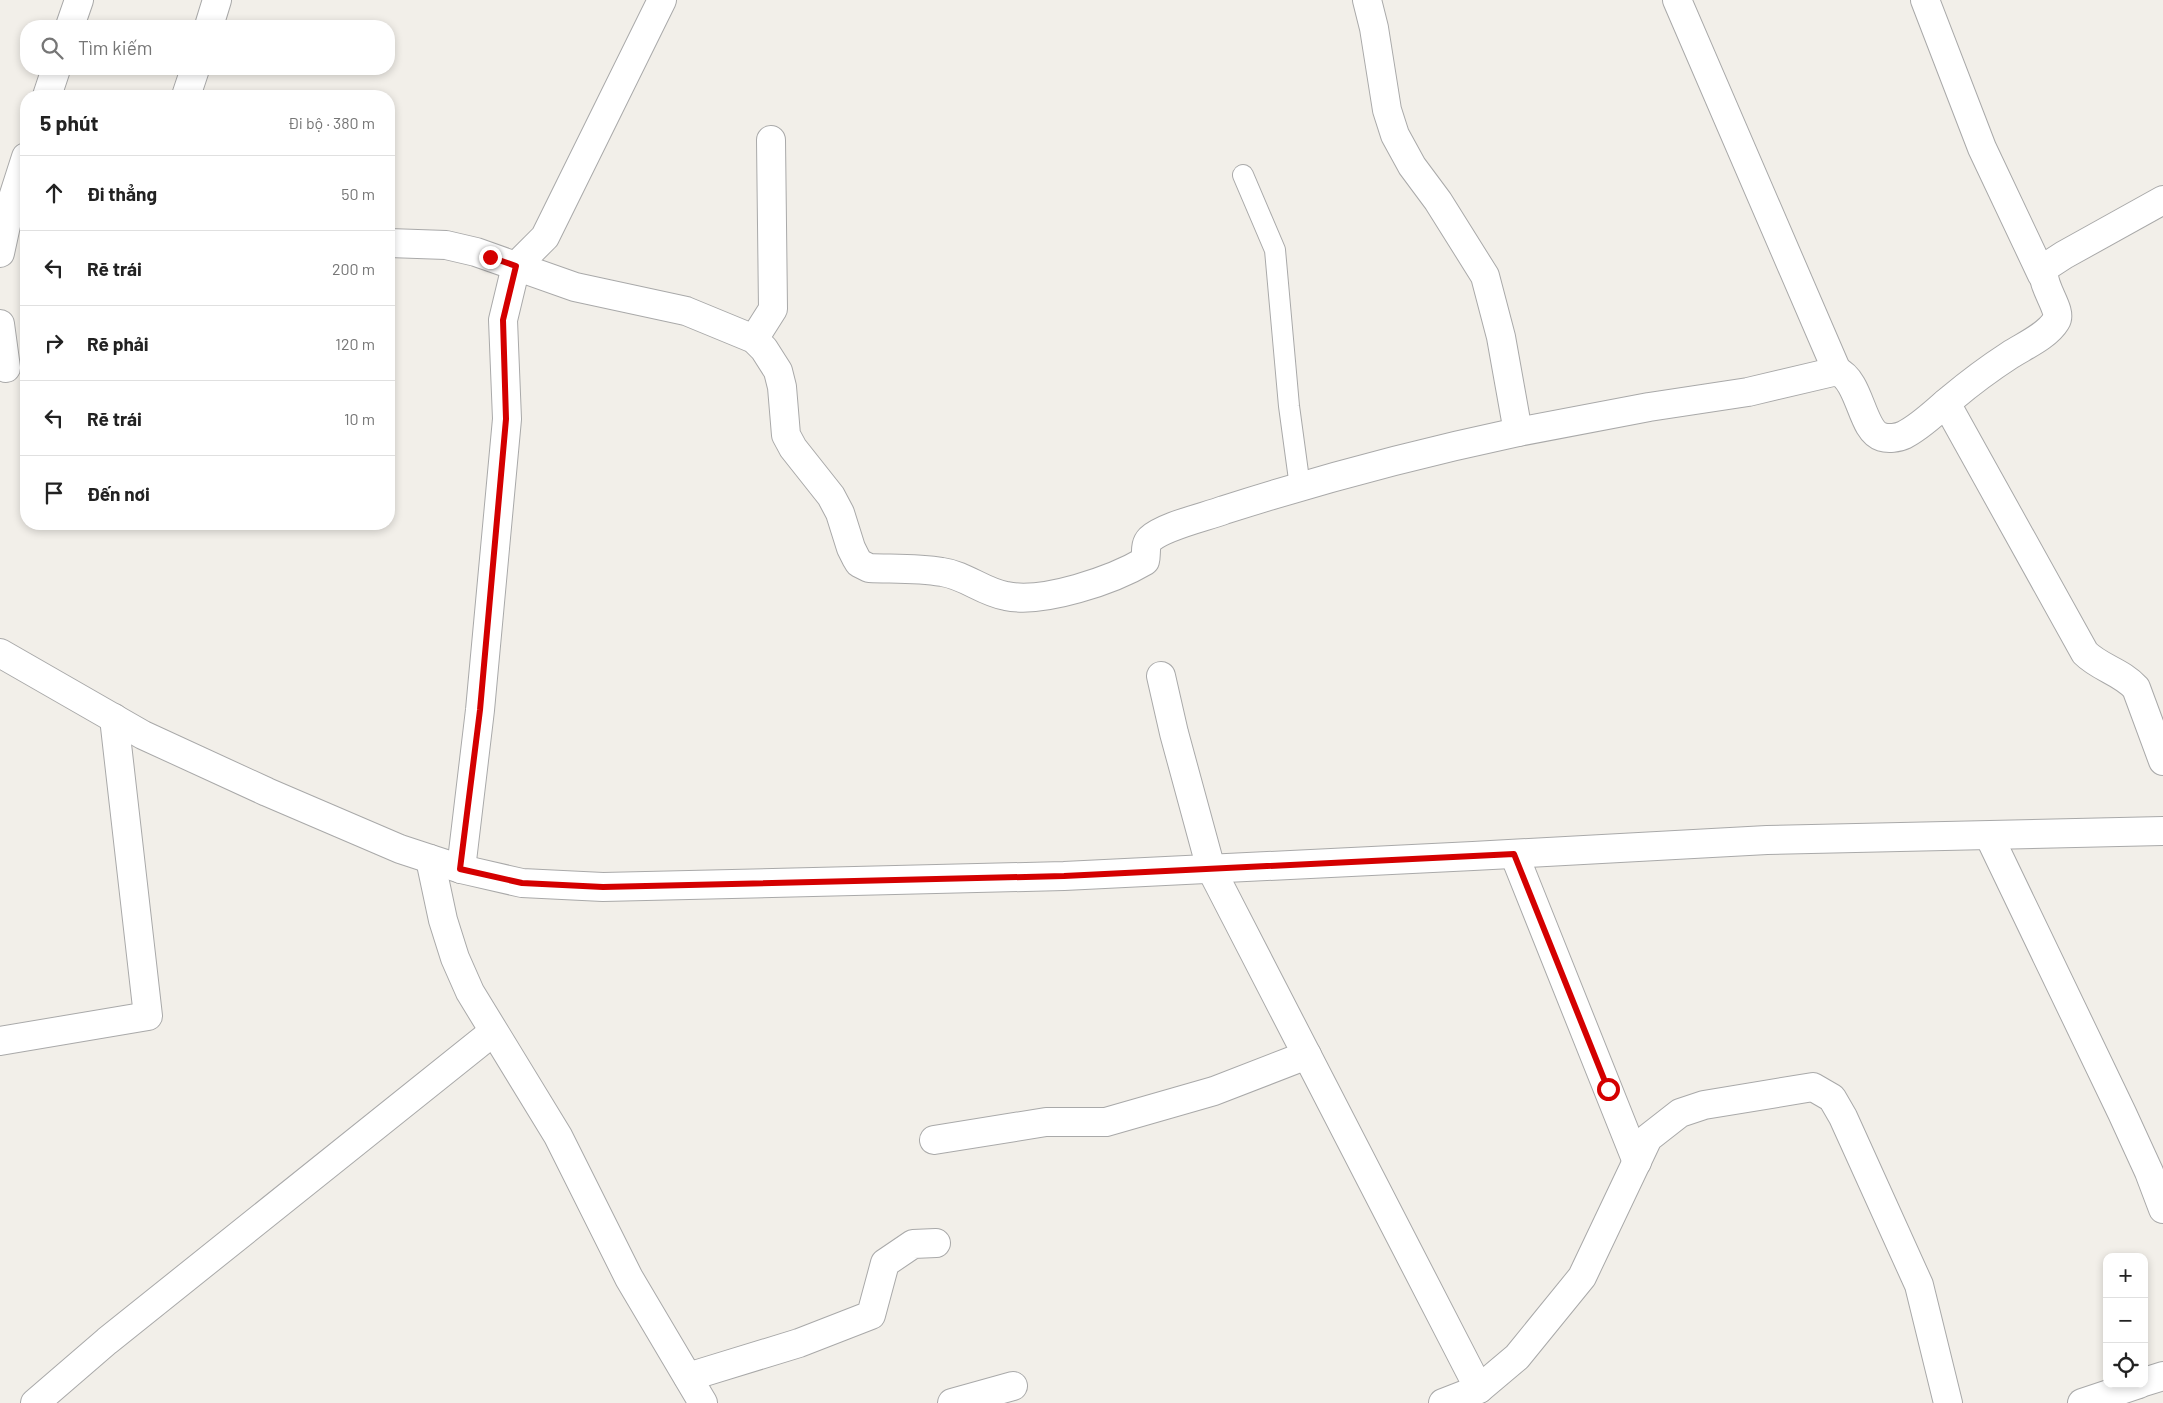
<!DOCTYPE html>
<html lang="vi">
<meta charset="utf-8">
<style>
:root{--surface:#fff;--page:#f6f6f6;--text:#222;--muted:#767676;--line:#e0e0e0}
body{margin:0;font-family:Barlow,sans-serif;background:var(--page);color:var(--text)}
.controls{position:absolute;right:15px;bottom:15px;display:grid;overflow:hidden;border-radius:10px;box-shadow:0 2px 8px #0003}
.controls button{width:45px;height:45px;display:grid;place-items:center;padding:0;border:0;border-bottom:1px solid var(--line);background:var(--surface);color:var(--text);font:25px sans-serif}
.stop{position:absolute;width:15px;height:15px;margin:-11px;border:4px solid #d40000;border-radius:50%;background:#fff}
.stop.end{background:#d40000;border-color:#fff;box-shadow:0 1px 5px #0008}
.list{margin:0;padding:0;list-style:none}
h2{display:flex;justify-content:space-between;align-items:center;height:65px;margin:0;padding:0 20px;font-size:21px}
h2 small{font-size:16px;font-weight:400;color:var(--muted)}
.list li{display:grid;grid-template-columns:32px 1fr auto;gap:15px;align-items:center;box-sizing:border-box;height:75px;padding:0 20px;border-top:1px solid var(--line)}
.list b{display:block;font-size:19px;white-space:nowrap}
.list em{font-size:16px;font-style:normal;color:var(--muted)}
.icon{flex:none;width:28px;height:28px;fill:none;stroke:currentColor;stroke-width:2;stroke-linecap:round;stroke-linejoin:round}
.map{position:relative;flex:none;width:2163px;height:1403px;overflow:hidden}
.search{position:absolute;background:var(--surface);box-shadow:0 2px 8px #0003;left:20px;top:20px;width:375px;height:55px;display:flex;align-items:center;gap:12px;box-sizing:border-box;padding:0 18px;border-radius:20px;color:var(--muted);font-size:19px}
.panel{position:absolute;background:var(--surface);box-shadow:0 2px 8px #0003;left:20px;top:90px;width:375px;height:440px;border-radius:20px}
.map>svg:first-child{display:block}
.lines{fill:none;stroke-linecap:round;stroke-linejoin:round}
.lane-casing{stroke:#a9a9a9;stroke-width:22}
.street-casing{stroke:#a9a9a9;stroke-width:30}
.lane{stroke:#fff;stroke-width:20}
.street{stroke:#fff;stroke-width:28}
.route{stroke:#d40000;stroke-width:6}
</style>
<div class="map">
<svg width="2163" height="1403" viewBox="0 0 2163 1403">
<rect width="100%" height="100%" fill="#f2efe9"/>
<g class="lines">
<defs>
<polyline id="lane" points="1243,175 1275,250 1289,406 1300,487"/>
<g id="street">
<path d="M1367 0 1374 28 1387 110 1395 135 1412 166 1438 201 1485 276 1501 337 1518 432 1649 407 1748 392 1837 371C1861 381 1861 431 1882 437 1888 439 1898 438 1904 435 1922 426 1937 410 1952 398 1971 382 1990 368 2010 355 2024 346 2047 336 2056 321 2063 310 2040 286 2044 268L2064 255 2163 200"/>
<polyline points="1677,0 1837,371"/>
<polyline points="1925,0 1982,148 2042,275"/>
<polyline points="70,26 79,0"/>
<polyline points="209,26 217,0"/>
<polyline points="47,96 56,69"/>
<polyline points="186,96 195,69"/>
<path d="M389 243 446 245 476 252 575 287 686 311 754 339 764 349 778 371 782 387 786 435 793 448 831 496 840 513 851 548 856 558 859 563 869 568C893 569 918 568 942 572 965 575 983 592 1006 596 1043 604 1113 580 1145 561 1147 554 1144 545 1150 539 1164 526 1205 517 1224 510 1321 479 1419 453 1518 432"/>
<polyline points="0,253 10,207 26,157"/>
<polyline points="0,324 6,368"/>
<polyline points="754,339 773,309 771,140"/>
<path d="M1946 403 2085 653C2100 668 2122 672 2136 688L2163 761"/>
<polyline points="0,653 143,735 267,792 400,849 461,869 522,883 603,887 1064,876 1473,856 1767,840 2163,831"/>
<polyline points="1161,676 1174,733 1211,869 1479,1389"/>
<polyline points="1989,836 2122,1113 2149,1172 2163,1209"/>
<polyline points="1514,854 1637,1162"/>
<polyline points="430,859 443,920 455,958 470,992 558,1136 629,1278 703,1403"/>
<polyline points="461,869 480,710 507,419 503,320 516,266 545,237 662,0"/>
<polyline points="0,1041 148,1016 114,718"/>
<polyline points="934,1140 1046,1122 1106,1122 1214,1091 1307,1055"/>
<polyline points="688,1377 799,1343 871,1315 885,1263 913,1244 936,1243"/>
<polyline points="2144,1382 2163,1376"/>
<polyline points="35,1403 107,1341 493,1032"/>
<polyline points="952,1403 1013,1386"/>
<polyline points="1443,1403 1479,1389 1517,1357 1582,1277 1648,1138 1680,1113 1704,1105 1813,1087 1832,1098 1843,1117 1919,1285 1948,1403"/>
<polyline points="2082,1403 2139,1384"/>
</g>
</defs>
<use href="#lane" class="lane-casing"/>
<use href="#street" class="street-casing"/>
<use href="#lane" class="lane"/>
<use href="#street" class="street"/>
</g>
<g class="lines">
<polyline class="route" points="490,257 516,266 503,320 506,419 480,710 460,869 522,883 603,887 1064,876 1514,854 1608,1089"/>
</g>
</svg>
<div class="controls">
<button>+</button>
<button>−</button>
<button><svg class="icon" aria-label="locate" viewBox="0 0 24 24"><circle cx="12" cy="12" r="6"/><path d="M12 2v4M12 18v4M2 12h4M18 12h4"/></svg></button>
</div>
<div class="stop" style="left:1608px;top:1089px"></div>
<div class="stop end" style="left:490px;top:257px"></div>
<div class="search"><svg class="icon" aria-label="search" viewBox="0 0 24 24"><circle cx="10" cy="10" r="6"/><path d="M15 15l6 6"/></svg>Tìm kiếm</div>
<section class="panel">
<h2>5 phút<small>Đi bộ · 380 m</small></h2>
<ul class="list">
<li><svg class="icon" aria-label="ahead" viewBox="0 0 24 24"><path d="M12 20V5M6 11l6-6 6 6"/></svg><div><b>Đi thẳng</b></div><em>50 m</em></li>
<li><svg class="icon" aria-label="left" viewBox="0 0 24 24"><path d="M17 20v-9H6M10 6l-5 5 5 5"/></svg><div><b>Rẽ trái</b></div><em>200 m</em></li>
<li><svg class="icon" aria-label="right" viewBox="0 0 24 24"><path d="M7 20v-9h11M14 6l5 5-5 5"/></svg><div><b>Rẽ phải</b></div><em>120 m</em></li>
<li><svg class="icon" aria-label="left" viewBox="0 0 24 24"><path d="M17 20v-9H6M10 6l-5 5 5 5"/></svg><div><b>Rẽ trái</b></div><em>10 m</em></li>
<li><svg class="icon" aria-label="arrive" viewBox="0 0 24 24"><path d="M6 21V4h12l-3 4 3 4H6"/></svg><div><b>Đến nơi</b></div></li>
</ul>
</section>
</div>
